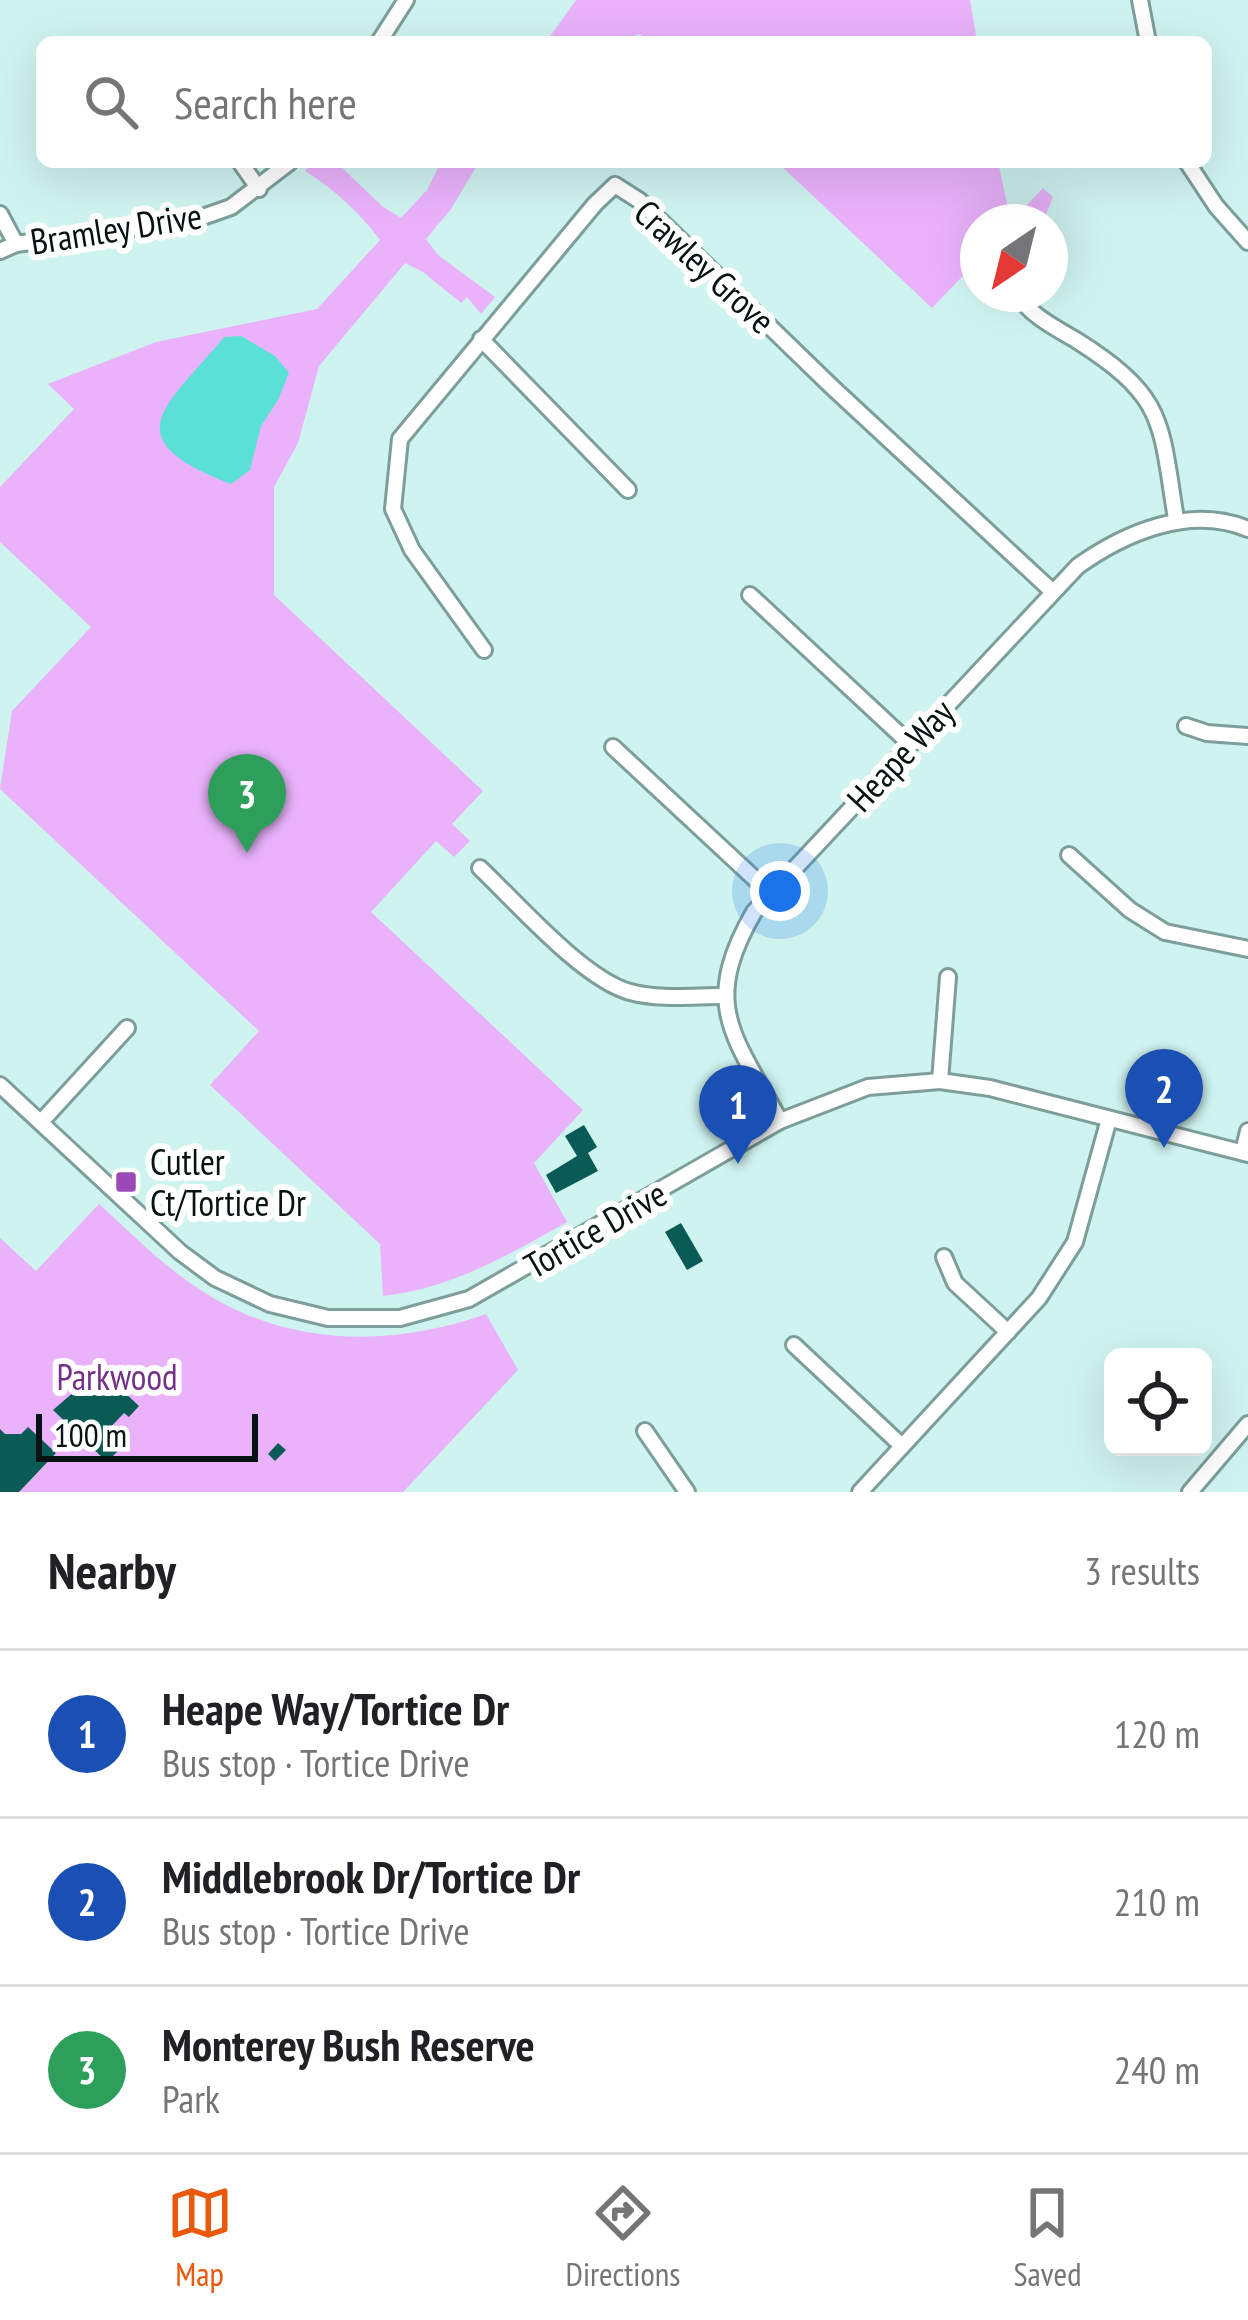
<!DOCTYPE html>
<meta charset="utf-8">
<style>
:root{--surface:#fff;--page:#f2f2f2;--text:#202124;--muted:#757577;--line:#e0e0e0;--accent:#ea580c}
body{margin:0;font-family:"PT Sans Narrow",sans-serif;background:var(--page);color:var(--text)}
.controls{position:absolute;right:36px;bottom:36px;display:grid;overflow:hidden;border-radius:18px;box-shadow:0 12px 48px #0002}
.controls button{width:108px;height:108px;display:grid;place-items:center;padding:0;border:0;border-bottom:3px solid var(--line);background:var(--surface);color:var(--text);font:60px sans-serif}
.compass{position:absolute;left:960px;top:204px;width:108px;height:108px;border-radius:50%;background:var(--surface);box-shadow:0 12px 48px #0002;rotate:215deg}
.scale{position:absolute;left:36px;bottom:30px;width:222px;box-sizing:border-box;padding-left:12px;border:6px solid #061312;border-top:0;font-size:33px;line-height:42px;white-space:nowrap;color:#061312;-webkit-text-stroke:9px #fff;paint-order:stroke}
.you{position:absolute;left:780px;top:891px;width:42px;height:42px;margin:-30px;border:9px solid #fff;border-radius:50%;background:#1a73e8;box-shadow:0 0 0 18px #1a73e833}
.badge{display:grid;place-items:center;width:78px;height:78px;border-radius:50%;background:var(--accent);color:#fff;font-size:39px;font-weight:700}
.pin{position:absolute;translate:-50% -99px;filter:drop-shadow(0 3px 6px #0008)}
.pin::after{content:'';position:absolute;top:63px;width:42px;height:36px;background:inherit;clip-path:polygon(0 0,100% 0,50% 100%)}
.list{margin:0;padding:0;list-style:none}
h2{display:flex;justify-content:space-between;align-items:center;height:156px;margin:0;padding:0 48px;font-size:51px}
h2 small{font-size:39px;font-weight:400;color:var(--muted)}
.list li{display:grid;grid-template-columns:78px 1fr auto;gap:36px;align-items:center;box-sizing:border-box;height:168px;padding:0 48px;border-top:3px solid var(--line)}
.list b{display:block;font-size:45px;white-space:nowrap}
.list p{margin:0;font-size:39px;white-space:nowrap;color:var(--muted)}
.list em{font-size:39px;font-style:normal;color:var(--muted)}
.icon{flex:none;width:66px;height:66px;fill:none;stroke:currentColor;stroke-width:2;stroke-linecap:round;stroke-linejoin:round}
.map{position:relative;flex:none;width:1248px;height:1492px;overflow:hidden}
.search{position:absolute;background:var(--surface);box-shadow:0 12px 48px #0002;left:36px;right:36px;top:36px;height:132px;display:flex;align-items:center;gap:30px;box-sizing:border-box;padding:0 42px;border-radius:18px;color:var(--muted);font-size:45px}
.sheet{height:660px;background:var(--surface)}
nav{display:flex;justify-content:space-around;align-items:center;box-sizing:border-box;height:168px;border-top:3px solid var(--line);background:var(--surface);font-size:33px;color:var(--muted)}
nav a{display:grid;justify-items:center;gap:6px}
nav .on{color:var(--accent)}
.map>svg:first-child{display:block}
.green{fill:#e9b2fb}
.water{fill:#5ae0d7}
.building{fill:#0a5a55}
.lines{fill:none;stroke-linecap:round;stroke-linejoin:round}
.street-casing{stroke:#7d9e9b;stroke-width:20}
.street{stroke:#fff;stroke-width:14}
.poi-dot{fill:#9c48b6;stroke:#fff;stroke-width:4.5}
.labels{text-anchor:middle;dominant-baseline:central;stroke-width:12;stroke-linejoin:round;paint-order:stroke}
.street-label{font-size:36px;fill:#061312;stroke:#fff}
.poi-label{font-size:36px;fill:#061312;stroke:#fff;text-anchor:start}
.park-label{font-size:36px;fill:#733287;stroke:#fff}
</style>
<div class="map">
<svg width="1248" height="1492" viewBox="0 0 1248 1492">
<rect width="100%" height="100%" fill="#cff3ef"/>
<g class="green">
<polygon points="576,0 970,0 977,42 649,42 640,34 618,42 546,42"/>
<path d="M312 162H336L382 206 401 218 427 190 441 162H479L451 209 426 239 438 255 495 297 481 314 467 297 461 303 423 272 405 263 319 366 298 443 274 487V595L483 791 452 824 470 841 454 857 436 841 371 912 583 1110 534 1163 567 1222C506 1256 453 1288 383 1296L380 1244 210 1085 259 1031 0 789 12 711 91 627 0 542V487L74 409 48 384 156 342 317 309 380 240C360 213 334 189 305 171Z"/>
<polygon points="777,162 998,162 1011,222 978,222 978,260 932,308"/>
<polygon points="1043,188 1053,197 1043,222 1011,222"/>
<path d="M99 1204C131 1233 162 1265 199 1289 286 1347 390 1348 486 1314L518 1370 403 1492H0V1238L36 1271Z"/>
</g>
<path class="water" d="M241 336 275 356 289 373 278 400 261 426 250 470 231 484C110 438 168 406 224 337Z"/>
<g class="building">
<polygon points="584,1125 597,1147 588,1153 598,1171 556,1193 546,1175 577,1156 565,1136"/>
<polygon points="681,1223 703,1261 687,1270 665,1232"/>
<polygon points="90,1378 100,1387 109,1378 139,1406 129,1417 124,1413 107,1431 123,1446 107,1462 53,1410"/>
<polygon points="28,1427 56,1453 19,1492 0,1492 0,1429 5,1434 21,1434"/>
<polygon points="278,1443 286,1450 275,1461 268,1454"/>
</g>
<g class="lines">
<defs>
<g id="street">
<polyline points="1140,0 1148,42"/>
<polyline points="379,42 406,0"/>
<polyline points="240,162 259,189"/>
<polyline points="1187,162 1216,206 1248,242"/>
<polyline points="0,214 16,244"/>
<polyline points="0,251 16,244 197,219 231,207 290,162"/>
<path d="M1017 294C1031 316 1054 327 1076 340 1166 397 1160 420 1176 519"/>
<polyline points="481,339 628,490"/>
<polyline points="750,595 910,744"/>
<polyline points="484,650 412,550 393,509 400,439 595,204 615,185 640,201 832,387 1053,592"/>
<polyline points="1186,726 1207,733 1248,736"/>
<polyline points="613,747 770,893"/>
<polyline points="1069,855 1130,910 1165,932 1248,949"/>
<path d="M480 868C517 903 583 979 630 992 660 1000 693 996 723 996"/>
<polyline points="940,1081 948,977"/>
<polyline points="0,1085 180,1252 215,1278 270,1304 328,1318 400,1318 469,1299 780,1121 868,1087 940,1081 990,1088 1248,1154"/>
<path d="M780 1121C734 1035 700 1006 754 912L1078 566C1126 532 1190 505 1248 529"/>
<polyline points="41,1122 127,1028"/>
<polyline points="1243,1152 1248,1131"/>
<polyline points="944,1257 955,1283 1008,1332"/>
<polyline points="794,1345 902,1446"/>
<polyline points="645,1431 687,1492"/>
<polyline points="860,1492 1039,1298 1075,1242 1109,1119"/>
<polyline points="1190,1492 1248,1424"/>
</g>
</defs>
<use href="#street" class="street-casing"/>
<use href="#street" class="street"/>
</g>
<rect class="poi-dot" x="114" y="1170" width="24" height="24" rx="6"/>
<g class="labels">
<g class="street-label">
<text transform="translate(116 228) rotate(-9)">Bramley Drive</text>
<text transform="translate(705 266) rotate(43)">Crawley Grove</text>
<text transform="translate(900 755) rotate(-47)">Heape Way</text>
<text transform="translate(595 1229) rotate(-30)">Tortice Drive</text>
</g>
<g class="poi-label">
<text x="150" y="1161">Cutler<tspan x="150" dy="41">Ct/Tortice Dr</tspan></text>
</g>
<g class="park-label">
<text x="117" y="1376">Parkwood</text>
</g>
</g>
</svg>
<div class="controls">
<button><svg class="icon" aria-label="locate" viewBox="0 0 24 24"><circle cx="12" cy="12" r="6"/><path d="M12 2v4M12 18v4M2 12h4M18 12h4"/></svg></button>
</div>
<svg class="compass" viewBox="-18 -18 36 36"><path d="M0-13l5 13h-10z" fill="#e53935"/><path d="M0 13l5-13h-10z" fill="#757577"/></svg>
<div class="scale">100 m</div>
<div class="you"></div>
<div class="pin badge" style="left:738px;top:1164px;background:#1a4fb4">1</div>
<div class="pin badge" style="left:1164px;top:1148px;background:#1a4fb4">2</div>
<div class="pin badge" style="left:247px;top:853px;background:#2e9e5b">3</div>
<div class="search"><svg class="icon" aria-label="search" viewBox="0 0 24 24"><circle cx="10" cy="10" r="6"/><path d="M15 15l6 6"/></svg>Search here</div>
</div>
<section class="sheet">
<h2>Nearby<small>3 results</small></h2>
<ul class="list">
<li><span class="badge" style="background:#1a4fb4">1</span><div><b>Heape Way/Tortice Dr</b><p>Bus stop · Tortice Drive</p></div><em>120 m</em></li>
<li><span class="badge" style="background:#1a4fb4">2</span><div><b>Middlebrook Dr/Tortice Dr</b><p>Bus stop · Tortice Drive</p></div><em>210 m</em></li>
<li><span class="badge" style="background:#2e9e5b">3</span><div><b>Monterey Bush Reserve</b><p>Park</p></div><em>240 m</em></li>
</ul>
</section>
<nav>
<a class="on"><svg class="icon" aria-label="map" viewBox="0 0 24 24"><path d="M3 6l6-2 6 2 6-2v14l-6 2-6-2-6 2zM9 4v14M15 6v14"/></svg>Map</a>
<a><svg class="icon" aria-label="directions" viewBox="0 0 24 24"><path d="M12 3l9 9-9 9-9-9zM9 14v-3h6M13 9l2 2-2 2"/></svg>Directions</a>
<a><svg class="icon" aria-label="saved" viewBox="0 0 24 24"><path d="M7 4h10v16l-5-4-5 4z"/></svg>Saved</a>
</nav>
